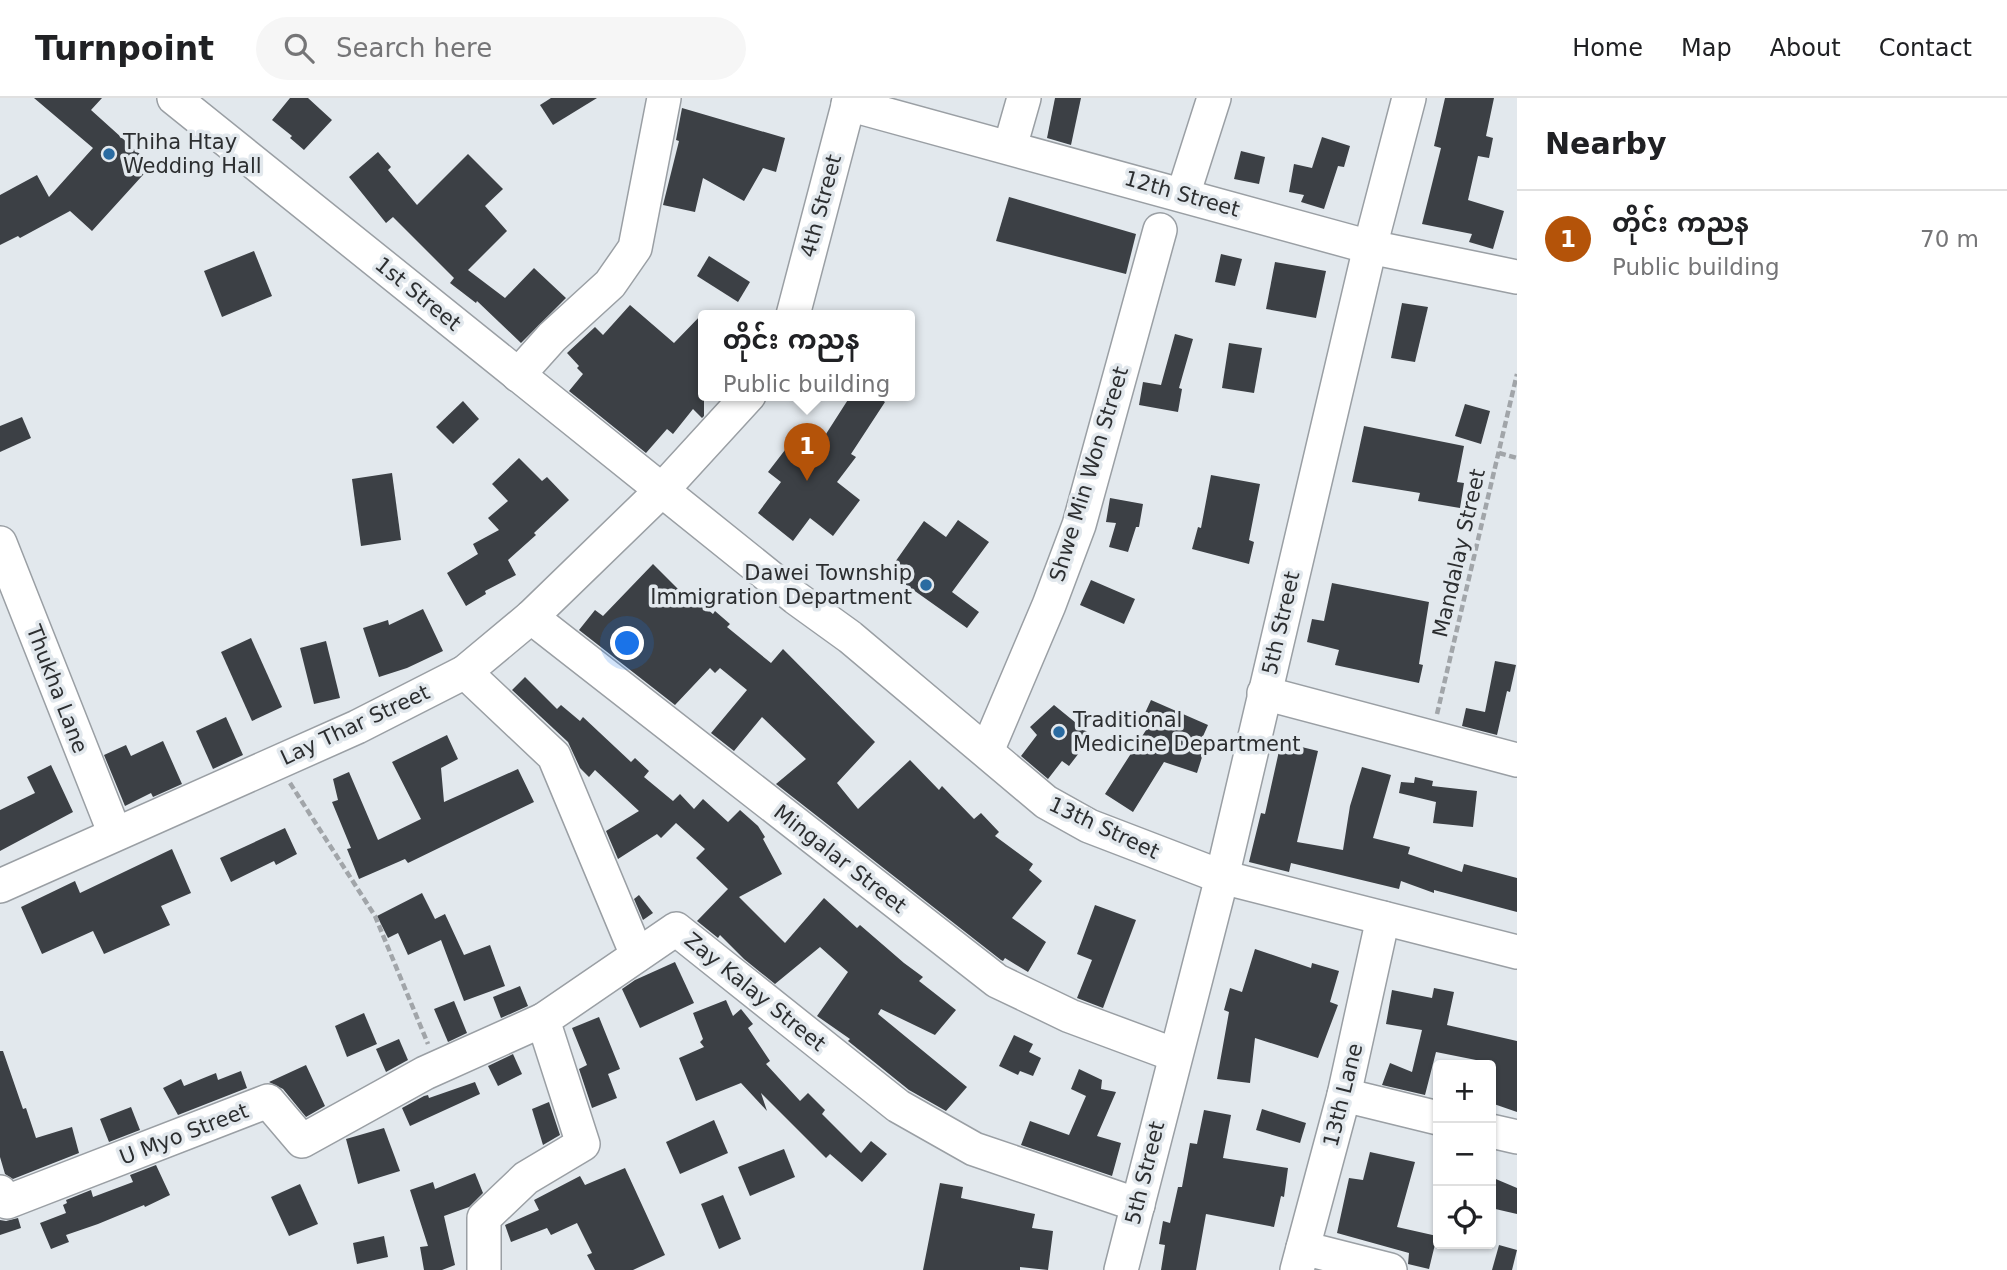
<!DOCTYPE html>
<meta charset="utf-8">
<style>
:root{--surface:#fff;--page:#f6f6f6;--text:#202124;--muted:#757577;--line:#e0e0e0;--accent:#b45309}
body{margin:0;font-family:"DejaVu Sans","Noto Sans Myanmar",sans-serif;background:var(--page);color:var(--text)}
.controls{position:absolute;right:21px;bottom:21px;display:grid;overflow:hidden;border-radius:7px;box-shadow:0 2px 5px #0004}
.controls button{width:63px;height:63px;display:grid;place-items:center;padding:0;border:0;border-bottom:2px solid var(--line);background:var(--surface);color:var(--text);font:35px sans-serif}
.you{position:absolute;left:628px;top:546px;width:24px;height:24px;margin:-18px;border:5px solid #fff;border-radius:50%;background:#1a73e8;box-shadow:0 0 0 10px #1a73e833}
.badge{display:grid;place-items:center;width:46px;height:46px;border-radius:50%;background:var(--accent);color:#fff;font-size:23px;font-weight:700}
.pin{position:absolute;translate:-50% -58px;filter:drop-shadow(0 2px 4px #0008)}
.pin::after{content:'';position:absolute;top:37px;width:24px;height:21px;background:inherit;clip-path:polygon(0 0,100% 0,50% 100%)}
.popup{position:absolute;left:698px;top:212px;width:217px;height:91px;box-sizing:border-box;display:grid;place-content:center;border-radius:7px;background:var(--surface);filter:drop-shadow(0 2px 5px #0005);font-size:23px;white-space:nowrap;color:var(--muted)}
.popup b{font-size:26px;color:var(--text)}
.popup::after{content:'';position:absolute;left:50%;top:100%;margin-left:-14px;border:14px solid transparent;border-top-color:var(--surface)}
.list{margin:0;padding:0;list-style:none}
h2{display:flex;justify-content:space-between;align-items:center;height:91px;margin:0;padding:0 28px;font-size:30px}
h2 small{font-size:23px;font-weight:400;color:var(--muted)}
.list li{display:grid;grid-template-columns:46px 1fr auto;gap:21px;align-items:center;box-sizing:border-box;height:98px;padding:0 28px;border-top:2px solid var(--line)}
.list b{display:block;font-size:26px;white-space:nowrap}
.list p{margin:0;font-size:23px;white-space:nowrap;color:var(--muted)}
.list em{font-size:23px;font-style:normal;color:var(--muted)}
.icon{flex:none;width:38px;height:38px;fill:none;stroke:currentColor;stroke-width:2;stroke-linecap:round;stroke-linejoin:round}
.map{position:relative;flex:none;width:1517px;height:1172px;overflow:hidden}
header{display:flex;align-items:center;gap:42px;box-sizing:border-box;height:98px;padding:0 35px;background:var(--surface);border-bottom:2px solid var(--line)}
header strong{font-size:33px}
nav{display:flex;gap:38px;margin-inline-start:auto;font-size:24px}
.search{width:490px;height:63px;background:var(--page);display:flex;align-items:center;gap:18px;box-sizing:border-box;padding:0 24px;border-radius:38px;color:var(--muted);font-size:26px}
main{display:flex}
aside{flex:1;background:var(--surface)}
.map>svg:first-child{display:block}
.building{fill:#3c4045}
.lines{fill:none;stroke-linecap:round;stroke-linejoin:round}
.minor-casing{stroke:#9a9fa4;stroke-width:36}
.path{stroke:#a1a5a9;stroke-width:4.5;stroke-dasharray:7 3.5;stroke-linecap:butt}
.minor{stroke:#fff;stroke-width:33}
.poi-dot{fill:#2a6ba1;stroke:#e2e8ed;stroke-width:2.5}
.labels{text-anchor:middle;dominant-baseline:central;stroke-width:7;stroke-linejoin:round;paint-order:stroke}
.poi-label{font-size:21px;fill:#2c2e30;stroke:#e2e8ed;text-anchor:start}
.street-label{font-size:21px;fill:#2c2e30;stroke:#e2e8ed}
</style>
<header>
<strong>Turnpoint</strong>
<div class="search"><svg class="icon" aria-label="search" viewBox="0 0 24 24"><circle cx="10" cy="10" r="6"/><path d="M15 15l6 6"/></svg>Search here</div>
<nav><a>Home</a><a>Map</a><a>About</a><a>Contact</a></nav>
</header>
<main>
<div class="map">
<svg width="1517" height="1172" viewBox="0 0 1517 1172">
<rect width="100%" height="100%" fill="#e2e8ed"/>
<g class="building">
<polygon points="34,0 102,0 91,12 152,67 92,133 70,113 20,140 18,138 0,147 0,97 37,77 49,99 93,50"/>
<polygon points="290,0 308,0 332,22 304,52 290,40 292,38 272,22"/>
<polygon points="551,0 597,0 553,27 540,7"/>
<polygon points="1055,0 1081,0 1071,47 1047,40"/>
<polygon points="1445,0 1494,0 1486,38 1493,40 1489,60 1478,58 1468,102 1504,113 1493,151 1469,144 1472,136 1422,126 1441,50 1434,48"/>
<polygon points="682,10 785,40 776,74 763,70 744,103 703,80 695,114 663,107 679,43 676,42"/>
<polygon points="1322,39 1350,48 1344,69 1338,68 1324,111 1301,104 1304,97 1289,94 1294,66 1312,70"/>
<polygon points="1241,53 1265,59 1259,86 1234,81"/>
<polygon points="378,54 391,69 388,72 417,107 468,56 503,91 485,108 507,133 468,172 505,200 534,170 566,200 521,245 477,203 476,205 450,185 454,180 393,119 386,125 349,79"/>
<polygon points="1009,99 1136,136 1126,176 996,143"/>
<polygon points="254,153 272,198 222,219 204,173"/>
<polygon points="1221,156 1242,161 1235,188 1215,184"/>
<polygon points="709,158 750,184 738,204 697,178"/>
<polygon points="1275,164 1326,173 1316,220 1266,211"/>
<polygon points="1402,205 1428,209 1415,264 1391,260"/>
<polygon points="630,207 674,245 704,214 704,318 702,320 693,311 673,336 667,331 646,355 569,293 583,276 577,270 579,268 567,255 595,229 603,237"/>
<polygon points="1175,236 1193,241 1179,290 1182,291 1178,314 1139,307 1143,284 1161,287"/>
<polygon points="1229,245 1262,250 1254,295 1222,290"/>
<polygon points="851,297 875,297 885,304 851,356 856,359 837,384 860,402 833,438 810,420 793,443 758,415 781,384 768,374 785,352 798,362 821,332 826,336"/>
<polygon points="463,303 479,321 453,346 436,329"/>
<polygon points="1465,306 1490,313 1481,346 1455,338"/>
<polygon points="22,319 31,340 0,354 0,328"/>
<polygon points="1364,328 1464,348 1457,384 1464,385 1460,410 1418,403 1420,395 1352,384"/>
<polygon points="519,360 542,383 547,379 569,402 534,435 536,437 508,462 516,477 485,493 486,496 466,508 447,475 478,456 473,446 499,432 488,420 508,403 492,386"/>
<polygon points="392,375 401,442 361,448 352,381"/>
<polygon points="1211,377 1260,386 1249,442 1254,444 1249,466 1192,451 1198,429 1201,430"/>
<polygon points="1110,400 1143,406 1139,429 1136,429 1128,454 1109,449 1116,425 1106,424"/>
<polygon points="958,422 989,444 952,494 979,514 967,530 888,474 924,423 946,439"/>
<polygon points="653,466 681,494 683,491 713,516 715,513 730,526 727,529 771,565 783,551 875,644 837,685 858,711 910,662 939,692 942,688 974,721 981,715 999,734 995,738 1033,766 1029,772 1042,783 1012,820 1046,844 1028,874 1005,860 1003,863 1001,862 776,686 806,661 762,619 734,653 711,635 747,592 720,570 715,575 710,570 675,607 579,532 595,512 603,518"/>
<polygon points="1091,482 1135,501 1124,526 1080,507"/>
<polygon points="1332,485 1429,504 1419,566 1423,567 1419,585 1335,567 1339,552 1307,544 1312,521 1324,523"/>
<polygon points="423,511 443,553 407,570 379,579 363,530 388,522 389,527"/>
<polygon points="251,540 282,609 252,623 221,554"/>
<polygon points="326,543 340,600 314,606 300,550"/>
<polygon points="1495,563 1516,567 1510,594 1507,593 1497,637 1462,628 1466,610 1485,614"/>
<polygon points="525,579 557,611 561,607 580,623 583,619 631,664 635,660 649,673 644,679 673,703 680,696 694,711 703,701 728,724 740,712 758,728 765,739 763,741 782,776 739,799 785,845 824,800 857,830 860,827 904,865 923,879 919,883 956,912 935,937 881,911 878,916 967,989 946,1013 909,992 848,943 850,941 817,918 848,874 820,849 775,886 744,861 720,837 718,840 697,823 728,791 696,760 705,751 676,725 661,740 657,736 618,761 606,733 639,713 595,672 589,679 580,670 568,644 512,592"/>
<polygon points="1151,602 1208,627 1196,654 1203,656 1197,675 1164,664 1133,714 1105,696 1148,629 1140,626"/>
<polygon points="1054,607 1092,638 1069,668 1062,663 1048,681 1021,658 1037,637 1030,629"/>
<polygon points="226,619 243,657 213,671 196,633"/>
<polygon points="447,637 458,661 441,670 444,704 518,671 534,704 408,765 405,761 359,781 347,751 351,750 332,704 338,702 333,681 349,674 378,742 421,721 392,664"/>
<polygon points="163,643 182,686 153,699 151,695 125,708 104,657 126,647 131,658"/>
<polygon points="1281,644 1318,653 1297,744 1343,752 1350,708 1362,669 1391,677 1373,740 1410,749 1408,756 1462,774 1464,766 1517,780 1517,814 1434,792 1434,795 1401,783 1399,791 1291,765 1289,774 1249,764 1261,715 1265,716"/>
<polygon points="51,667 73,714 0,753 0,712 35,695 27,679"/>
<polygon points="1415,679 1433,683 1432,688 1477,693 1473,729 1433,725 1436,704 1399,695 1401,684 1414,685"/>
<polygon points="285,730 297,756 276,767 274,763 231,784 220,760"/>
<polygon points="172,751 191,795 161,808 170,827 104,856 93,833 42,856 21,809 75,783 80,795"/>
<polygon points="422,795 435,821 445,816 464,857 490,847 505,888 464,903 441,842 408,857 398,835 388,840 377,818"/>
<polygon points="639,797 653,815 643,822 634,801"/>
<polygon points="1095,807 1136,822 1103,910 1077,900 1092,862 1077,856"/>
<polygon points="1255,851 1311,870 1312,865 1339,873 1330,904 1338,907 1318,960 1255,940 1250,985 1217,981 1229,914 1224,912 1230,890 1242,894"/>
<polygon points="675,864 694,905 640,930 622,891 635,882"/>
<polygon points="520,888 528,908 501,920 493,899"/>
<polygon points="1434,890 1454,894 1447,927 1517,943 1517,1014 1491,1005 1491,965 1436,954 1425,997 1382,987 1390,965 1412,974 1422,932 1386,926 1392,892 1432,900"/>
<polygon points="726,902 733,918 741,911 753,926 748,930 770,963 766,966 800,1003 808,995 825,1012 822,1016 861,1055 871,1043 887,1056 862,1084 830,1056 826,1060 761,995 767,1013 741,985 696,1003 679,960 704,949 700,944 703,941 693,915"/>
<polygon points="454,903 467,935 448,944 434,911"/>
<polygon points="364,915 377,946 347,959 335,928"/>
<polygon points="599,919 620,971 608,976 617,1000 592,1010 579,971 587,967 572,930"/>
<polygon points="1014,937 1033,946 1029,954 1041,960 1033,978 1020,973 1018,977 999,968"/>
<polygon points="399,941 408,962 386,974 376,951"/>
<polygon points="0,953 3,953 23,1011 26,1010 36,1040 72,1029 79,1055 13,1081 5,1076 0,1059"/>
<polygon points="513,956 522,976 498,988 488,968"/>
<polygon points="306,967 325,1008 306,1019 283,991 269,984"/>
<polygon points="1079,971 1102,982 1101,991 1116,994 1097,1038 1121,1045 1112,1078 1021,1047 1030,1023 1069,1037 1086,998 1071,991"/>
<polygon points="241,973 247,990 178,1017 163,990 181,981 184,988 216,975 218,982"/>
<polygon points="475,984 480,996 410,1028 402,1010 424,998 428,997 429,1000"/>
<polygon points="549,1004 560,1037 543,1047 532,1011"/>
<polygon points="131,1009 140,1032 109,1044 100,1021"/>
<polygon points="1262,1011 1306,1025 1300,1045 1256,1032"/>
<polygon points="1204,1012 1231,1017 1223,1060 1288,1070 1284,1099 1281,1098 1274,1129 1206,1116 1196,1172 1161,1172 1165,1147 1159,1146 1163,1123 1170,1125 1178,1089 1182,1089 1190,1045 1197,1046"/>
<polygon points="714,1022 728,1055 680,1076 666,1044"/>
<polygon points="384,1030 400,1073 358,1086 346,1041"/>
<polygon points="784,1051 795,1079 750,1098 738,1069"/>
<polygon points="1370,1054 1415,1064 1397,1129 1437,1138 1429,1171 1408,1166 1409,1155 1337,1135 1349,1080 1363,1082"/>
<polygon points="156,1067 170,1097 145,1109 144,1107 98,1126 66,1137 69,1144 51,1151 40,1125 66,1115 63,1107 67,1105 66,1102 91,1092 93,1099 133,1084 130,1077"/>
<polygon points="625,1070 665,1157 633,1172 595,1172 587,1157 592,1155 577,1125 551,1137 547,1130 511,1144 505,1127 539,1112 534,1102 580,1078 585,1087"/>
<polygon points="475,1075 483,1095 469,1109 444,1118 455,1167 442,1172 424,1172 420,1149 428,1148 410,1092 433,1084 435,1091"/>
<polygon points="1491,1079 1517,1090 1517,1116 1491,1110"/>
<polygon points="940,1085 963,1089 961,1100 1035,1116 1032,1130 1053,1133 1048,1172 1020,1169 1020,1172 923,1172"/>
<polygon points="300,1086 318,1126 289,1138 271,1099"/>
<polygon points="723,1097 741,1141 719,1151 701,1106"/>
<polygon points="18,1120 21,1130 0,1137 0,1122 6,1123"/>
<polygon points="384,1138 388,1159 357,1166 353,1145"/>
<polygon points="1499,1147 1517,1152 1512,1172 1492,1172"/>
</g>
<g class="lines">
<defs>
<g id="minor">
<polyline points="174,0 796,500 850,539 1046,704 1089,728 1222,779 1517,854"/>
<polyline points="848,6 1370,149 1517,179"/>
<polyline points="1010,49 1024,0"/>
<polyline points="1183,97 1214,0"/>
<polyline points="793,217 850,0"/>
<polyline points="518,277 552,239 610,186 635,150 664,0"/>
<polyline points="0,445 115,736"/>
<polyline points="531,519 997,883 1070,918 1175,957"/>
<polyline points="465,574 554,658 637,857"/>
<polyline points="1264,595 1517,662"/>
<polyline points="987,653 1049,507 1079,427 1160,132"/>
<polyline points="0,788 357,629 465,574 531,519 662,392 749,297"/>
<polyline points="1344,997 1438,1020"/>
<polyline points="1491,1033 1517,1039"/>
<polyline points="0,1094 7,1104 268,1003 302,1043 425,975 543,922"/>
<polyline points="1303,1150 1390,1172"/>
<polyline points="484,1172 484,1120 526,1080 583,1046 543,922 676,831 898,1008 974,1051 1138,1107"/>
<polyline points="1121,1172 1222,779 1370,149 1409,0"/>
<polyline points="1297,1172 1344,997 1383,820"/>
</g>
</defs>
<use href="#minor" class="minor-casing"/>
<g class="path">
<polyline points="1499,355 1517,360"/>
<polyline points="1437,616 1517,276"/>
<polyline points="290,685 375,818 428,946"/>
</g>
<use href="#minor" class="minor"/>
</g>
<g class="poi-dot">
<circle cx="109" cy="56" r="7"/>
<circle cx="926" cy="487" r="7"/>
<circle cx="1059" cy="634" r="7"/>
</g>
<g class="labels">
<g class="poi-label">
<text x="123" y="44">Thiha Htay<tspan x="123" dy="24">Wedding Hall</tspan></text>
<text x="912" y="475" text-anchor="end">Dawei Township<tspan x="912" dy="24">Immigration Department</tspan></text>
<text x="1073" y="622">Traditional<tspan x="1073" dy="24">Medicine Department</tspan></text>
</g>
<g class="street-label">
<text transform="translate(1182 96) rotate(16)">12th Street</text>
<text transform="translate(821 108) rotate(-75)">4th Street</text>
<text transform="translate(418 196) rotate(39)">1st Street</text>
<text transform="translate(1089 376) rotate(-73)">Shwe Min Won Street</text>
<text transform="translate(1459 455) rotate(-77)">Mandalay Street</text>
<text transform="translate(1281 525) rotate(-77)">5th Street</text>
<text transform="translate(57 591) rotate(69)">Thukha Lane</text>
<text transform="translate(355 627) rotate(-25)">Lay Thar Street</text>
<text transform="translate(1104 730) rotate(25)">13th Street</text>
<text transform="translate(840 761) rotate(38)">Mingalar Street</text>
<text transform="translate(755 894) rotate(39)">Zay Kalay Street</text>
<text transform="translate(1343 997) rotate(-76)">13th Lane</text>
<text transform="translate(184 1036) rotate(-21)">U Myo Street</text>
<text transform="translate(1145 1075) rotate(-76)">5th Street</text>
</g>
</g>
</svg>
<div class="controls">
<button>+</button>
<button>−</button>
<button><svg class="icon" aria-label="locate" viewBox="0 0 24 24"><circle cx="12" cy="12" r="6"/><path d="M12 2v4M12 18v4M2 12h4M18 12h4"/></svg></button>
</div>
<div class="you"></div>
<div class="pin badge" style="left:807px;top:383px">1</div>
<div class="popup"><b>တိုင်း ကညန</b>Public building</div>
</div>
<aside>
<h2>Nearby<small></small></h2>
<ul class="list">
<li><span class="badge">1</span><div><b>တိုင်း ကညန</b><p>Public building</p></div><em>70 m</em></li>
</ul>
</aside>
</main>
